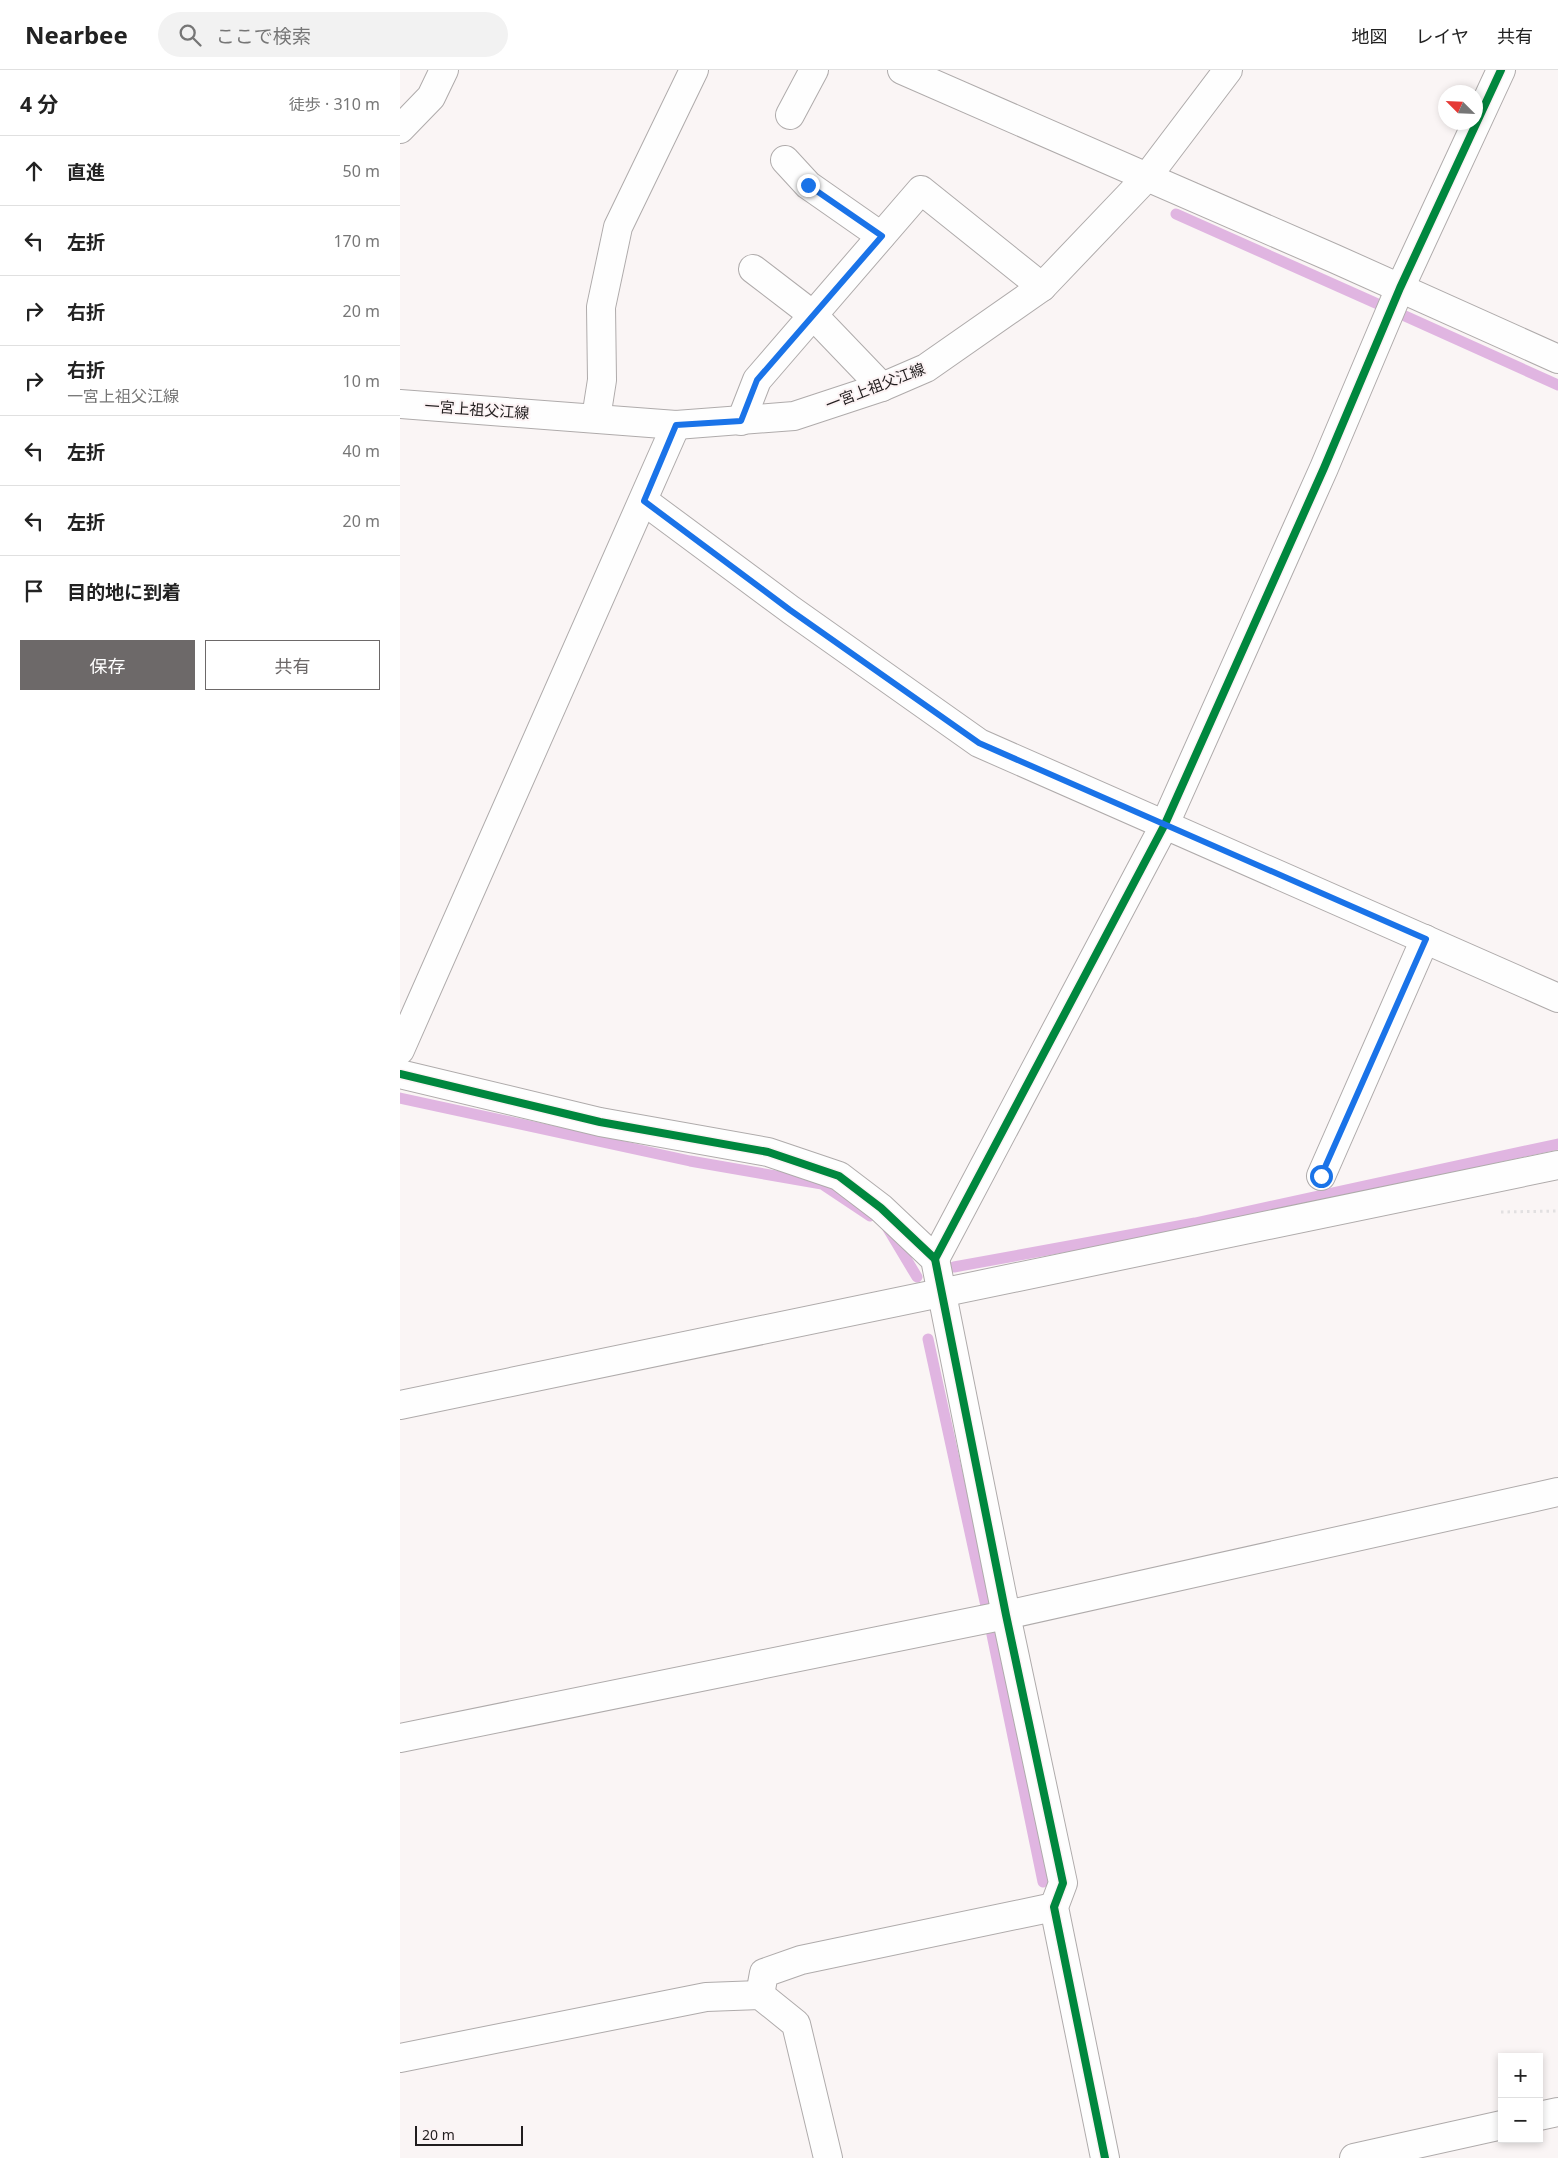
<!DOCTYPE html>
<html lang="ja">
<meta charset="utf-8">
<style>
:root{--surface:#fff;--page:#f2f2f2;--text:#222;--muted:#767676;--line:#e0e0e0;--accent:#6d6969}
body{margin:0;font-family:"Noto Sans","Noto Sans JP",sans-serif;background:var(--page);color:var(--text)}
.controls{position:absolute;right:15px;bottom:15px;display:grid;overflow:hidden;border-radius:0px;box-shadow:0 2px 8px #0003}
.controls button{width:45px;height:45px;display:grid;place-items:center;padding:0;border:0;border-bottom:1px solid var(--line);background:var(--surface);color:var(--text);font:25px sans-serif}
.compass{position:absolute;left:1038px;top:15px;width:45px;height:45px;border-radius:50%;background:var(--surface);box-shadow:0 2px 8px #0003;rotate:294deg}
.scale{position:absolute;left:15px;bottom:12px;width:108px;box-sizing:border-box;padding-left:5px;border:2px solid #211d1e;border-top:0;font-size:14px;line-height:18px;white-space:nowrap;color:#211d1e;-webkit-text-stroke:4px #fcf3f4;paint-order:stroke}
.stop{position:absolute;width:15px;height:15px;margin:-11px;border:4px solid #1a73e8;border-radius:50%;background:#fff}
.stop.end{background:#1a73e8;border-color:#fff;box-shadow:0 1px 5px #0008}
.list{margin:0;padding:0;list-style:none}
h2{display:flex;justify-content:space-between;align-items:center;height:65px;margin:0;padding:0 20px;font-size:21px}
h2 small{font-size:16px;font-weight:400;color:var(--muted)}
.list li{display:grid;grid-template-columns:32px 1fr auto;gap:15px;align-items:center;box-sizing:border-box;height:70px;padding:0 20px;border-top:1px solid var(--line)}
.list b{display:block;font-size:19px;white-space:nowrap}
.list p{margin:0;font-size:16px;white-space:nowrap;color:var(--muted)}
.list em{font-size:16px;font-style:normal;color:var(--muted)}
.actions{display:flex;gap:10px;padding:15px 20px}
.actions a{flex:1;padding:11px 0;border:1px solid var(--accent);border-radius:0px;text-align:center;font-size:18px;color:var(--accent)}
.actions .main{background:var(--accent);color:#fff}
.icon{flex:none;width:28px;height:28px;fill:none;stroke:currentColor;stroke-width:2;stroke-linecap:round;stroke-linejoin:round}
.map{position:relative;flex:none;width:1158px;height:2088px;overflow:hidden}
header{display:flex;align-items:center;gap:30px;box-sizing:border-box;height:70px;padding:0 25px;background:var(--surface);border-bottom:1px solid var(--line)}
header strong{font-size:24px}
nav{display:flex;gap:28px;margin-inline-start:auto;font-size:18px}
.search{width:350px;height:45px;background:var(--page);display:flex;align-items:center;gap:12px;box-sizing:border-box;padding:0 18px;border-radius:28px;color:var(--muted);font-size:19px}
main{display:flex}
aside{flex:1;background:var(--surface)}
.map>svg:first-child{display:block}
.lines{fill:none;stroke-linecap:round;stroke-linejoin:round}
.stream{stroke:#e0b5e1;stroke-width:11}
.street-casing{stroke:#afabab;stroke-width:30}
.secondary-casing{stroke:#afabab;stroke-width:30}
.path{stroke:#e2e0e1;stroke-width:3;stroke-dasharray:2.5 4;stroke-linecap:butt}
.street{stroke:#fefefe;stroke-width:28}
.secondary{stroke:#fefefe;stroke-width:28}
.cycleway-casing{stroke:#fcf3f4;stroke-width:11}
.cycleway{stroke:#00873e;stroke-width:8}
.route{stroke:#1a73e8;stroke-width:6}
.labels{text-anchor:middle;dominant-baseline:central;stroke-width:4;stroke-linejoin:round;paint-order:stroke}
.street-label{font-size:15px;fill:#211d1e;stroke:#fcf3f4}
</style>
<header>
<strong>Nearbee</strong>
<div class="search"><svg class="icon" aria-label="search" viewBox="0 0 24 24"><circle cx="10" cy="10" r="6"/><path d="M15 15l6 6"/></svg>ここで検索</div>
<nav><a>地図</a><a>レイヤ</a><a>共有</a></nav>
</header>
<main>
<aside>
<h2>4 分<small>徒歩 · 310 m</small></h2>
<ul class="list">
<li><svg class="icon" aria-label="ahead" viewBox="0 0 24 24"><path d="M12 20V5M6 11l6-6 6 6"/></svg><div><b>直進</b></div><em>50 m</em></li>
<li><svg class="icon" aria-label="left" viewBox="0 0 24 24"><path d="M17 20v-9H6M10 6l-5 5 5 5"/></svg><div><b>左折</b></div><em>170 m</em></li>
<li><svg class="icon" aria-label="right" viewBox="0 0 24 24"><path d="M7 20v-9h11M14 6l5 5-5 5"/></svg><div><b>右折</b></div><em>20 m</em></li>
<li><svg class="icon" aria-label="right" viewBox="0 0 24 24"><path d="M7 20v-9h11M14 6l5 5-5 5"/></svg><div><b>右折</b><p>一宮上祖父江線</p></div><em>10 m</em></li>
<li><svg class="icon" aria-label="left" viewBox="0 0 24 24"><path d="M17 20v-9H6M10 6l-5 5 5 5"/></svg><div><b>左折</b></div><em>40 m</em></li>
<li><svg class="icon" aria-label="left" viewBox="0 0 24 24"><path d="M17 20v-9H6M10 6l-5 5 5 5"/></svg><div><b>左折</b></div><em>20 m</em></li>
<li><svg class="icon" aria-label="arrive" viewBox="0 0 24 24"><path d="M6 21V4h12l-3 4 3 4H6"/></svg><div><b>目的地に到着</b></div></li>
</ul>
<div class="actions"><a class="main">保存</a><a>共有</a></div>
</aside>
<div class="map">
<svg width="1158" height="2088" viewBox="0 0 1158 2088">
<rect width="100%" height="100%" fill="#faf5f5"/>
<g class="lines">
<g class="stream">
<polyline points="776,144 980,235"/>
<polyline points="1005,246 1158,315"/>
<polyline points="0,1028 290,1091 422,1114 470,1146"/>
<polyline points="487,1157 517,1207"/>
<polyline points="554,1197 795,1153 1158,1074"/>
<polyline points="528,1269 586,1536"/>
<polyline points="591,1560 643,1812"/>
</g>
<defs>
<g id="street">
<polyline points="502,0 747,107"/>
<polyline points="390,45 414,0"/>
<polyline points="0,59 31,27 44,0"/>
<polyline points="385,90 408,115 481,166"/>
<polyline points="353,199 413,245 482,317"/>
<polyline points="196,348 202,310 201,237 218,157 294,0"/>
<polyline points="341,351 357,310 521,120 642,217"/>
<polyline points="244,431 391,540 579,673 1158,928"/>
<polyline points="0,980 276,355"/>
<polyline points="0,1004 200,1052 368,1082 439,1106 481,1138 535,1189 606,1545 663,1813 654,1837 705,2088"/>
<polyline points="921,1106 1025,869"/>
<polyline points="535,1189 765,754 924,398 1000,218 1101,0"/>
<polyline points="0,1335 1158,1095"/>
<polyline points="0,1668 606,1545 1158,1422"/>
<polyline points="360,1925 364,1903 401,1890 654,1837"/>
<polyline points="0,1988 306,1927 360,1925 396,1954 428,2088"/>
<polyline points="1139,2046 1158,2042"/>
<polyline points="954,2088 1102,2055"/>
</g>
<g id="secondary">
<polyline points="747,107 933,188 1158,289"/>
<polyline points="0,334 276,355 394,346 482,317 526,298 642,217 747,107 828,0"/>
</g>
</defs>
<use href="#street" class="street-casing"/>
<use href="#secondary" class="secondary-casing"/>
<polyline class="path" points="1101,1142 1158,1141"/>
<use href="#street" class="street"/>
<use href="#secondary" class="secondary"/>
<defs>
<g id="cycleway">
<polyline points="0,1004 200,1052 368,1082 439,1106 481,1138 535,1189 606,1545 663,1813 654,1837 705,2088"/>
<polyline points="535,1189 765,754 924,398 1000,218 1101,0"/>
</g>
</defs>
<use href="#cycleway" class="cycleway-casing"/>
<use href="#cycleway" class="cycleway"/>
</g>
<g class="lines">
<polyline class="route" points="408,115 482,166 357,310 341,351 276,355 244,431 390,540 579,673 1026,869 921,1106"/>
</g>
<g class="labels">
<g class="street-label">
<text transform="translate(475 316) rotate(-21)">一宮上祖父江線</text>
<text transform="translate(77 339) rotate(4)">一宮上祖父江線</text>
</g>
</g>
</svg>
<div class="controls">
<button>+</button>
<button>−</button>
</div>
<svg class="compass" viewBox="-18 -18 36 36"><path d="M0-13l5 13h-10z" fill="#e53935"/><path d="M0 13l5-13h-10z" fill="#767676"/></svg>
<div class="scale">20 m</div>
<div class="stop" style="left:921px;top:1106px"></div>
<div class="stop end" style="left:408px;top:115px"></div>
</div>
</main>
